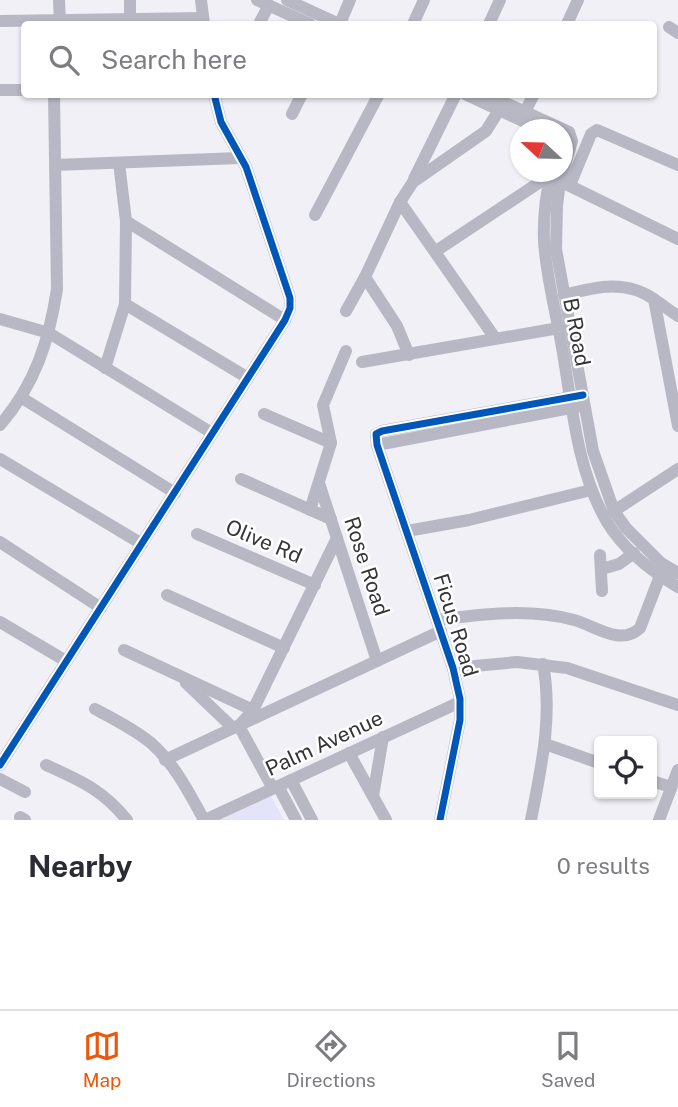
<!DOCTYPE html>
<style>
:root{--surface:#fff;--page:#f2f2f3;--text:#2b2b33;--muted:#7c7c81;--line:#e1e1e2;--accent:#ea580c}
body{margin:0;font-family:"Public Sans",sans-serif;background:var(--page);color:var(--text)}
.controls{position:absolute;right:21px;bottom:21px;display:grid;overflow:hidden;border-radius:7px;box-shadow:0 2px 5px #0004}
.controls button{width:63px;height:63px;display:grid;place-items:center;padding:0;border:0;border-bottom:2px solid var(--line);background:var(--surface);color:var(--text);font:35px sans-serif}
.compass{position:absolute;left:510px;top:119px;width:63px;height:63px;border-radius:50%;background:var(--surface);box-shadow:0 2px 5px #0004;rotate:292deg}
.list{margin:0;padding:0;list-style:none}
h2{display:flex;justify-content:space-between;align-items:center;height:91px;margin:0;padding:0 28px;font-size:30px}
h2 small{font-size:23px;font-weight:400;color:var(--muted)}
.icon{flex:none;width:38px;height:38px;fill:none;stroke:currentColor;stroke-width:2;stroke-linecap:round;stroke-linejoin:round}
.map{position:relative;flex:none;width:678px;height:820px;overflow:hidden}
.search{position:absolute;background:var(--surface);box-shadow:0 2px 5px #0004;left:21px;right:21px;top:21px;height:77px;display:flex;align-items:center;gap:18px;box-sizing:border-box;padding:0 24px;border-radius:7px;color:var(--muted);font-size:26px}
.sheet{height:189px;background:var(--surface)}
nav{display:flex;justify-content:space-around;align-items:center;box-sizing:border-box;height:98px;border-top:2px solid var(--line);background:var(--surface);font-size:19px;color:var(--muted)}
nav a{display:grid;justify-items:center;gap:4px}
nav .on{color:var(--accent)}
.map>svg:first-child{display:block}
.green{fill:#e3e3f9}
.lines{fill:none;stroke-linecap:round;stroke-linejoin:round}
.minor{stroke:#b7b8c3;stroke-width:12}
.cycleway-casing{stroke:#fff;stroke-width:11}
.cycleway{stroke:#0057b8;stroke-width:7}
.labels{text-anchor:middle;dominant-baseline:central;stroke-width:5;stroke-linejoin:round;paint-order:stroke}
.street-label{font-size:21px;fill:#353539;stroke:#fff}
</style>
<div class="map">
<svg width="678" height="820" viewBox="0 0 678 820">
<rect width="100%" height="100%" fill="#f0f0f6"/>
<polygon class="green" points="271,796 284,820 221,820"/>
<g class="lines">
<g class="minor">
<polyline points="59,0 60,22"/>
<polyline points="201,0 204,24"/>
<polyline points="257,0 310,24"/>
<polyline points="287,0 339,24"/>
<polyline points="342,19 350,0"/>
<polyline points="130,20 130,0"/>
<polyline points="0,21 203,18"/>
<polyline points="259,24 269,5"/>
<polyline points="413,24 424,0"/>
<polyline points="489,24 500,0"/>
<polyline points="567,24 578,0"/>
<polyline points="669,27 678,33"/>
<polyline points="0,90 24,90"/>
<polyline points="465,94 542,130"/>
<polyline points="486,94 569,132"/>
<polyline points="525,112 534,94"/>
<polyline points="292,114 302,94"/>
<polyline points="569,132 572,141 560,181 557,206 556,249 593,451 614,511 626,528 661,563 678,573"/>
<polyline points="55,165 239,158"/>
<path d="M551 172C546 194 543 218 544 241 546 275 555 308 561 342 572 402 576 469 607 522 624 550 651 571 678 587"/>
<polyline points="414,179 456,94"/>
<polyline points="564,183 678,239"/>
<polyline points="570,185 591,134 597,130 678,165"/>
<polyline points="400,202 495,338"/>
<polyline points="315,215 379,94"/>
<polyline points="126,221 285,320"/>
<polyline points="436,251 549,176"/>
<polyline points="365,277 397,326 409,355"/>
<path d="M564 295C596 287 626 279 655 300 663 305 670 311 678 316"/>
<polyline points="654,299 678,426"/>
<polyline points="125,304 248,378"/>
<polyline points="346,311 365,277 400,202 413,182 486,131 499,110"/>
<polyline points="0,319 49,333 212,433"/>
<polyline points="362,362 559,328"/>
<polyline points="105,368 125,304 126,221 119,163"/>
<polyline points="22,398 175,493"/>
<polyline points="264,414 331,443 310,510"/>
<path d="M0 425C35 385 49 341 57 289L54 94"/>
<polyline points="331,443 323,405 346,351"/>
<polyline points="377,445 581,406"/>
<polyline points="0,459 142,544"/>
<polyline points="241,479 331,519"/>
<polyline points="319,483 377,661"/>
<polyline points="614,511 678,469"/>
<polyline points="407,531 469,520 591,490"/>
<polyline points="197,534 315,585"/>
<polyline points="0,542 101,608"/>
<polyline points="600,555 602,591"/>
<polyline points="602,569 619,564 634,553"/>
<polyline points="167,595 284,648"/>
<path d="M437 620C482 614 529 608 574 620 594 625 621 647 640 628L660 576"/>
<polyline points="0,622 66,661"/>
<polyline points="124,650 253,710"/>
<polyline points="453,668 517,662 567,668 678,705"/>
<polyline points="186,683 233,728"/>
<path d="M95 709C114 719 134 729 151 743 174 763 190 794 204 820"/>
<polyline points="545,744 599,763"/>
<polyline points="349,753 386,820"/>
<polyline points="165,760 441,631"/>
<polyline points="0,765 285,320 290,308 290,298 246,167 221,122 214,94"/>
<path d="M46 765C81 781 103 790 127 820"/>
<polyline points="0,779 25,792"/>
<polyline points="291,780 312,820"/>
<polyline points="652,781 671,787"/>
<polyline points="278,786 296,820"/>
<polyline points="272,787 239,726 253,710 337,538"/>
<polyline points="373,796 383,737"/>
<polyline points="20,817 25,820"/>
<polyline points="205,820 460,702"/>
<polyline points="440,820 460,720 460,699 453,668 377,445 376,434 382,431 583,395"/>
<path d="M531 820C541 768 553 717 543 664"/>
<polyline points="659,820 678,770"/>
</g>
<defs>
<g id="cycleway">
<polyline points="0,765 285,320 290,308 290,298 246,167 221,122 214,94"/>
<polyline points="440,820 460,720 460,699 453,668 377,445 376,434 382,431 583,395"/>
</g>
</defs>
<use href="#cycleway" class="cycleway-casing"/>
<use href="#cycleway" class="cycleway"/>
</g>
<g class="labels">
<g class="street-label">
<text transform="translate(577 332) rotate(79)">B Road</text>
<text transform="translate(264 541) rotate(23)">Olive Rd</text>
<text transform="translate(367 566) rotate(72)">Rose Road</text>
<text transform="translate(456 625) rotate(73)">Ficus Road</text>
<text transform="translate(324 743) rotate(-25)">Palm Avenue</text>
</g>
</g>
</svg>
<div class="controls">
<button><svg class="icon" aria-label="locate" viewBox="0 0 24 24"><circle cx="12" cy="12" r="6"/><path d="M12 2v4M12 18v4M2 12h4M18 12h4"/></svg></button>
</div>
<svg class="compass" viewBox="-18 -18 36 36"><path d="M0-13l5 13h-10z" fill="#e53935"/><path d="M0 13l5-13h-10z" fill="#7c7c81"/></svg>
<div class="search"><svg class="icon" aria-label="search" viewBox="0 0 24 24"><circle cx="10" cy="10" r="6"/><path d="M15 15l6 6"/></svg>Search here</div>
</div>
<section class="sheet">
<h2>Nearby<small>0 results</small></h2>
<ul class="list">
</ul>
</section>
<nav>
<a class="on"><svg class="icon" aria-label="map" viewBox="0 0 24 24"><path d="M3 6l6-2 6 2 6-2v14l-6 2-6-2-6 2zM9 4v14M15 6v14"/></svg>Map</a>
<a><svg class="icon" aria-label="directions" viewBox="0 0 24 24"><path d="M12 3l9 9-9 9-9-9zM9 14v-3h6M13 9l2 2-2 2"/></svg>Directions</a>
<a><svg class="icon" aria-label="saved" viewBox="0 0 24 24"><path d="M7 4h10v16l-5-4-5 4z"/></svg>Saved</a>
</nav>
